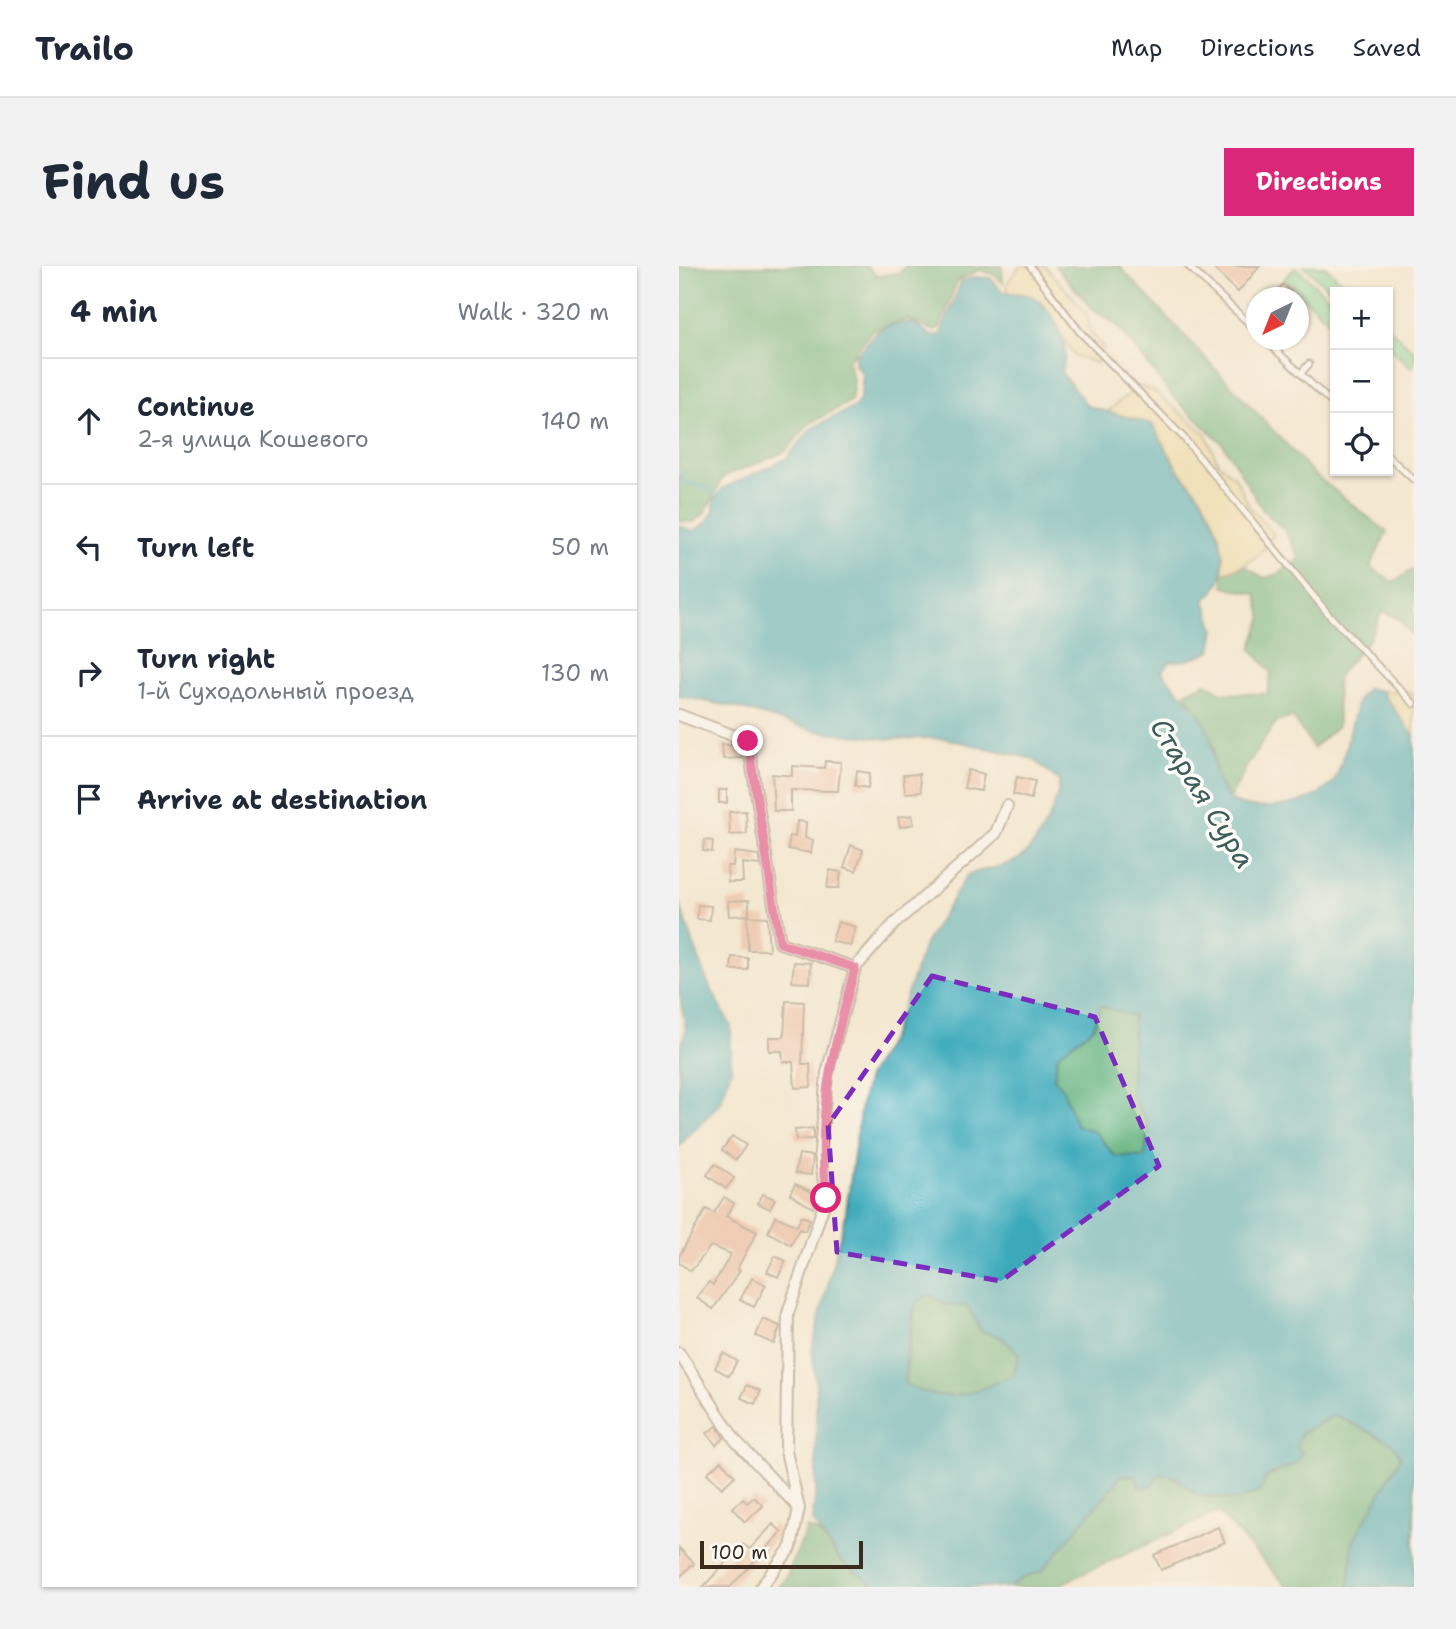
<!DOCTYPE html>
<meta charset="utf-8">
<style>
:root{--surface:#fff;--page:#f2f2f3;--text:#1f2937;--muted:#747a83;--line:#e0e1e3;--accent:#db2777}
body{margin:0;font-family:"Shantell Sans",sans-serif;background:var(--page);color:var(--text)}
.controls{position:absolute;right:21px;top:21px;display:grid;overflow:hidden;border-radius:0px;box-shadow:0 2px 5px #0004}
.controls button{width:63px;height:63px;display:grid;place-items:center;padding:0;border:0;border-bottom:2px solid var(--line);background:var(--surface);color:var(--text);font:35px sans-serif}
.compass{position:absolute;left:567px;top:21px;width:63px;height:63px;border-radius:50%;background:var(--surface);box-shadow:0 2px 5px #0004;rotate:223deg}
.scale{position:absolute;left:21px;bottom:18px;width:163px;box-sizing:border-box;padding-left:7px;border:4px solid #3b2a1e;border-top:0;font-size:19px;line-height:24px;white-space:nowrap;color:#3b2a1e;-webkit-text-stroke:5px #fdfcf7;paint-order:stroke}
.stop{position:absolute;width:21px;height:21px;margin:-16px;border:5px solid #db2777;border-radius:50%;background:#fff}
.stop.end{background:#db2777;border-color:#fff;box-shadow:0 2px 7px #0008}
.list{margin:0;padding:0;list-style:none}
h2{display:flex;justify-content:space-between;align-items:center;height:91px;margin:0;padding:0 28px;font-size:30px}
h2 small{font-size:23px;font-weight:400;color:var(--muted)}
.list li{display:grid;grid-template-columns:46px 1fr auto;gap:21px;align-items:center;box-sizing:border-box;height:126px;padding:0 28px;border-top:2px solid var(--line)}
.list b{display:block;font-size:26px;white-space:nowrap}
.list p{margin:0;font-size:23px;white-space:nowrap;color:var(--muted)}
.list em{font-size:23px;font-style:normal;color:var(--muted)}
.icon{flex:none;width:38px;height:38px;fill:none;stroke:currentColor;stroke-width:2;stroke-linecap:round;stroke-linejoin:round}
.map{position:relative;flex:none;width:735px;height:1321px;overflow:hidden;border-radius:0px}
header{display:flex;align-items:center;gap:42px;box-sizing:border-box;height:98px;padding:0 35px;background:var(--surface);border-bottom:2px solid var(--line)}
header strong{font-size:33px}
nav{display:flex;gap:38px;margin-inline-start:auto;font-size:24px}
.intro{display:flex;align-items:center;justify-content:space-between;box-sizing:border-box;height:168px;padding:0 42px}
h1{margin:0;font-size:49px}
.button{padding:18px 32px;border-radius:0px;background:var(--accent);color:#fff;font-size:24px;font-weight:700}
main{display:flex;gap:42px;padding:0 42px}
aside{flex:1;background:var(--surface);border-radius:0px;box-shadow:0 2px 5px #0004}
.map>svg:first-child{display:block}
.green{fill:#7ad094;stroke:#5a7d59;stroke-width:2}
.forest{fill:#63b27e;stroke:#4f6e4e;stroke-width:2}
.sand{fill:#eeda9e;stroke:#94825e;stroke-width:2}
.water{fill:#3ba9ba;stroke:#3b6a6c;stroke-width:2;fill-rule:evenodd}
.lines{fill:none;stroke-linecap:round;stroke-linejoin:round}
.stream{stroke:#3ba9ba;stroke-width:3.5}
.building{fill:#ebae92}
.lane-casing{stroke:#988978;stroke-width:9}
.street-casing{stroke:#988978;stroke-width:14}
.lane{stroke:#fff;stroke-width:5}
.street{stroke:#fff;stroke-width:10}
.route{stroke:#db2777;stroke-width:9}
.marked{fill:none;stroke:#7b2cbf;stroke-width:5;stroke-dasharray:14 9;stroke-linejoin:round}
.labels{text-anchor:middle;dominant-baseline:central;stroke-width:7;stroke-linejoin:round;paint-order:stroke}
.water-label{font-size:28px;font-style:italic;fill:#3b5d5c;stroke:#fdfcf7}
</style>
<header>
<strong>Trailo</strong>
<nav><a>Map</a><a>Directions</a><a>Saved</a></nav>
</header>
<div class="intro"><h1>Find us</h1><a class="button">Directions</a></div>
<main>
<aside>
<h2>4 min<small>Walk · 320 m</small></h2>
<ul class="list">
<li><svg class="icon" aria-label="ahead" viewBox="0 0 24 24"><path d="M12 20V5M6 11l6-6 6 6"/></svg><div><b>Continue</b><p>2-я улица Кошевого</p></div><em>140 m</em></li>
<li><svg class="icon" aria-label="left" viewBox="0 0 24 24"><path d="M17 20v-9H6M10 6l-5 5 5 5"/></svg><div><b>Turn left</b></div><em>50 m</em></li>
<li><svg class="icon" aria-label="right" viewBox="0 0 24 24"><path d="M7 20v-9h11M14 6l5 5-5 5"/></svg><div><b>Turn right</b><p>1-й Суходольный проезд</p></div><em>130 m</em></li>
<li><svg class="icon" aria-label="arrive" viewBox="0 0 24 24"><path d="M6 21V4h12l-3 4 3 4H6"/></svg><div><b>Arrive at destination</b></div></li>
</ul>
</aside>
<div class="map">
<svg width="735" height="1321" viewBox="0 0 735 1321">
<rect width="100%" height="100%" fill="#fdfcf7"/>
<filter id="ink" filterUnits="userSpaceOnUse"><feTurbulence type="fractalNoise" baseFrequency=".0143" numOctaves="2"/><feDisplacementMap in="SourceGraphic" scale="14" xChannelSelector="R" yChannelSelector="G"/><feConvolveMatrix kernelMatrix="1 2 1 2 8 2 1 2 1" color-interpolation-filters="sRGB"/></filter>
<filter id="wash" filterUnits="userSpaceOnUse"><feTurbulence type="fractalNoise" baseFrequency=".00686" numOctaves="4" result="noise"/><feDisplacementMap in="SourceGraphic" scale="28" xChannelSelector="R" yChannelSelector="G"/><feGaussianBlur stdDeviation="1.57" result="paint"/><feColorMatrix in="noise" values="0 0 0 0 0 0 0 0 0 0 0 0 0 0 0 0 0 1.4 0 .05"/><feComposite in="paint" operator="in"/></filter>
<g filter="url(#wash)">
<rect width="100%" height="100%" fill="#f4e8d1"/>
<g class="green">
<polygon points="625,0 646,0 674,26 656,26 656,29"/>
<polygon points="617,1 656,38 656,61 605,13"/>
<polygon points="709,61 735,85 735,99 732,102 709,81"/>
</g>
<g class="forest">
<polygon points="0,0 188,0 197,10 221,7 226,0 323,0 324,17 314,8 300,4 278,15 261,61 255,65 229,53 193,64 169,96 175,115 172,135 130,158 106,186 44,211 26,247 15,256 0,255"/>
<polygon points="376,0 440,0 635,208 708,266 691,301 714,316 735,303 735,371 720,353 703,345 691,372 658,411 659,460 634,482 614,451 597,456 568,500 551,533 536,510 535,483 527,460 506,427 527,417 543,427 588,428 592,406 572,383 583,352 577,328 545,321 544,307 566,300 585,312 599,308 621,292 606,265 584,244 544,178 495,132 440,61 413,42"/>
<polygon points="422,740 454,750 452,828 470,859 466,891 436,890 416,866 397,860 384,824 375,812 379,788 414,762"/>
<path d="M250 1029 267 1038 289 1041 302 1065 321 1071 340 1088 335 1108C295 1127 266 1141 225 1117L237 1035Z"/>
<path d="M656 1149 713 1177 722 1191 674 1275 670 1321H609L539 1246 375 1321H330L346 1311 363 1305 443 1209 457 1210 460 1221 481 1209H490L521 1229 549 1233 578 1228 588 1210 620 1196 623 1185 618 1182C617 1164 641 1153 656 1149Z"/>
<polygon points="128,1262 139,1266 163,1296 198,1321 100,1321 106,1314"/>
</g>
<g class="sand">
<polygon points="341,0 366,0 406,45 413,68 424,81 418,97 395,90 378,61 330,29 328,18"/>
<path d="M459 120 475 125 527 168 539 197 556 211 570 240 595 268C580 293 571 298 544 307L524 233 499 203 473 158 428 146Z"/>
<polygon points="702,425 731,426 735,430 735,470"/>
</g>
<g class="water">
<path d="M295 11 312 12C327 33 327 24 348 29 368 33 388 71 386 90 386 95 383 102 382 106L409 140 473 158C483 173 490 191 500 205 508 215 518 224 524 235 541 263 558 310 526 333L536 364 532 385 506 395H491L483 405C497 426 519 439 529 464 537 485 531 517 551 533 573 551 639 538 655 515 664 500 674 452 679 433L688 422 702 425 735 470V1321H670L674 1275 722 1191 713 1177 656 1149 621 1168 618 1182 623 1187 620 1196 588 1210 581 1225 560 1234 521 1229 512 1225 498 1211 481 1209 472 1219 462 1223 457 1210 443 1209 363 1305 346 1311 330 1321H198L163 1296 133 1255 137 1225V1119L133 1082 167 946 182 839 189 811 212 772 246 678 288 609C305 602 326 602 341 592 360 578 380 537 380 515L354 493 264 472 208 473 138 465 59 442 0 430V260L15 265 28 256 35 244V234L44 222 107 193 133 162 176 141 181 133 184 108 176 99V90C186 83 190 72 199 65 208 58 223 58 233 56L253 70 261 69 282 16ZM422 740 454 750 452 828 470 859 466 891 436 890 416 866 397 859 384 824 375 812 379 788 414 762ZM250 1029 267 1038 289 1041 302 1065 322 1071 340 1088 335 1108C295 1127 266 1141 225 1117L227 1088 237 1036Z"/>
<polygon points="0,636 28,715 52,760 52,804 42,836 0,880 0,785 7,764 0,724"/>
</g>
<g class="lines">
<polyline class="stream" points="0,205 7,219 19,218 39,229"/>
</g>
<g id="blocks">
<g class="building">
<polygon points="532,0 581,0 559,26"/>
<polygon points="604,18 618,32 602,32 596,27"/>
<polygon points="43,478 62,481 63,492 44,493"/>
<polygon points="146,495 162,496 159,525 112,524 112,545 95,545 93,508 113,510 113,500 145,502"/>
<polygon points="289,504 305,508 302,525 285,522"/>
<polygon points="178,505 191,507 189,522 176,520"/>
<polygon points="240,508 242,526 226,527 224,509"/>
<polygon points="338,511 356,515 352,533 334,528"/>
<rect x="40" y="524" width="8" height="13"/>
<polygon points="67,545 68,568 51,569 50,546"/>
<polygon points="233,549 235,558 221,561 219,551"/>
<polygon points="118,555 127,556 126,572 134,574 132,587 109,583 111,570 116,571"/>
<polygon points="25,574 34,575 33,586 24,585"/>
<polygon points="172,579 184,584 177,605 165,601"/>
<polygon points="55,586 79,589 81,599 63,597 64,616 49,616 48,600 54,600"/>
<polygon points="151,604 162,606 160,622 148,622"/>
<polygon points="70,634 70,649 50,650 49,635"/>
<polygon points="19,639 32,640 31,654 18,653"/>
<polygon points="68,650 88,651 90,684 69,684"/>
<polygon points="159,656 177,661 171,680 153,675"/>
<polygon points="53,691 69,692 69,704 52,704"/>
<polygon points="115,696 132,697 131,717 113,716"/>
<polygon points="107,735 125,736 123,798 131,798 132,821 116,822 114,796 104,796 103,785 90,785 90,771 105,771"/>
<polygon points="134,862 134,873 117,874 116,864"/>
<polygon points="53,870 67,879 57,894 43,884"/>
<polygon points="120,888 134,890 132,909 116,907"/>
<polygon points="36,898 55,912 47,923 28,909"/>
<polygon points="116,918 139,929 134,942 111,928"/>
<polygon points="84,928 96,933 91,943 79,937"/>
<polygon points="45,931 55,937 47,950 78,966 58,1003 61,1005 34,1043 18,1032 30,1016 34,1019 52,988 32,980 12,1005 0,997 0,990 27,943 35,947"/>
<polygon points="96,950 118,960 122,950 131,953 126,965 120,963 112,979 89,966"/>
<polygon points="96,990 107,995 99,1011 88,1006"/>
<polygon points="73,1012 87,1019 75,1041 61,1034"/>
<polygon points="84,1053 101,1060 95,1078 77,1070"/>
<polygon points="44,1087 58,1095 50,1110 36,1102"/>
<polygon points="68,1119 82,1125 76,1138 62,1132"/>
<polygon points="38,1160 45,1172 37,1179 28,1167"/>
<polygon points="42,1195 56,1210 43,1222 28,1207"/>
<polygon points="75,1231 84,1240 66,1256 53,1242 64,1233 68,1237"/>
<polygon points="94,1258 103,1266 51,1321 24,1321 64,1278 71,1283"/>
<polygon points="539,1261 546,1276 482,1304 475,1289"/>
<polygon points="0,1282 15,1297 0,1312"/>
</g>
</g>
</g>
<g filter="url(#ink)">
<use href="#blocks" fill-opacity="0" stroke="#988978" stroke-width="2"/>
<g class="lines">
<defs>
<g id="lane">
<polyline points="351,0 401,66 504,171 651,350 735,438"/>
<polyline points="509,0 578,65"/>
<polyline points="586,74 656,140"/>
<polyline points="622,107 630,98"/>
<polyline points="709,190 735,214"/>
</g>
<g id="street">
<polyline points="0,449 69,475 101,677 176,702"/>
<polyline points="0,1087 56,1174 118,1240"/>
<polyline points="82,1321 112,1281 120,1242 107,1185 109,1047 147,932 141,886 148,807 176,702 215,658 317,567 328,540"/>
</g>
</defs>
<use href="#lane" class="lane-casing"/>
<use href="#street" class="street-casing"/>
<use href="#lane" class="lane"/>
<use href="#street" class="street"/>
</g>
</g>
<g class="lines" filter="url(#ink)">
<path class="route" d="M69 475 101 677 176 702C154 785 137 845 147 932"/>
</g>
<path d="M0 0H735V1321H0ZM253 710 416 751 480 900 322 1015 158 986 149 859Z" fill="#f4e8d1" fill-opacity=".55" fill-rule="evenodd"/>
<path class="marked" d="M253 710 416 751 480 900 322 1015 158 986 149 859Z"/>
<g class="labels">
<g class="water-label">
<text transform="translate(524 527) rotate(58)">Старая Сура</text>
</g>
</g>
</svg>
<div class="controls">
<button>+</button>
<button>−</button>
<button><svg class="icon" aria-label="locate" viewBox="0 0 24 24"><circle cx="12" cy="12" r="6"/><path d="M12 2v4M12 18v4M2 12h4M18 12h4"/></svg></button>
</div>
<svg class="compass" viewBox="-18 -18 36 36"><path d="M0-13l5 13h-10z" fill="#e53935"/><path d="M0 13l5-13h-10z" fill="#747a83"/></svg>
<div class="scale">100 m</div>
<div class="stop" style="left:147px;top:932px"></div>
<div class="stop end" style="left:69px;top:475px"></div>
</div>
</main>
